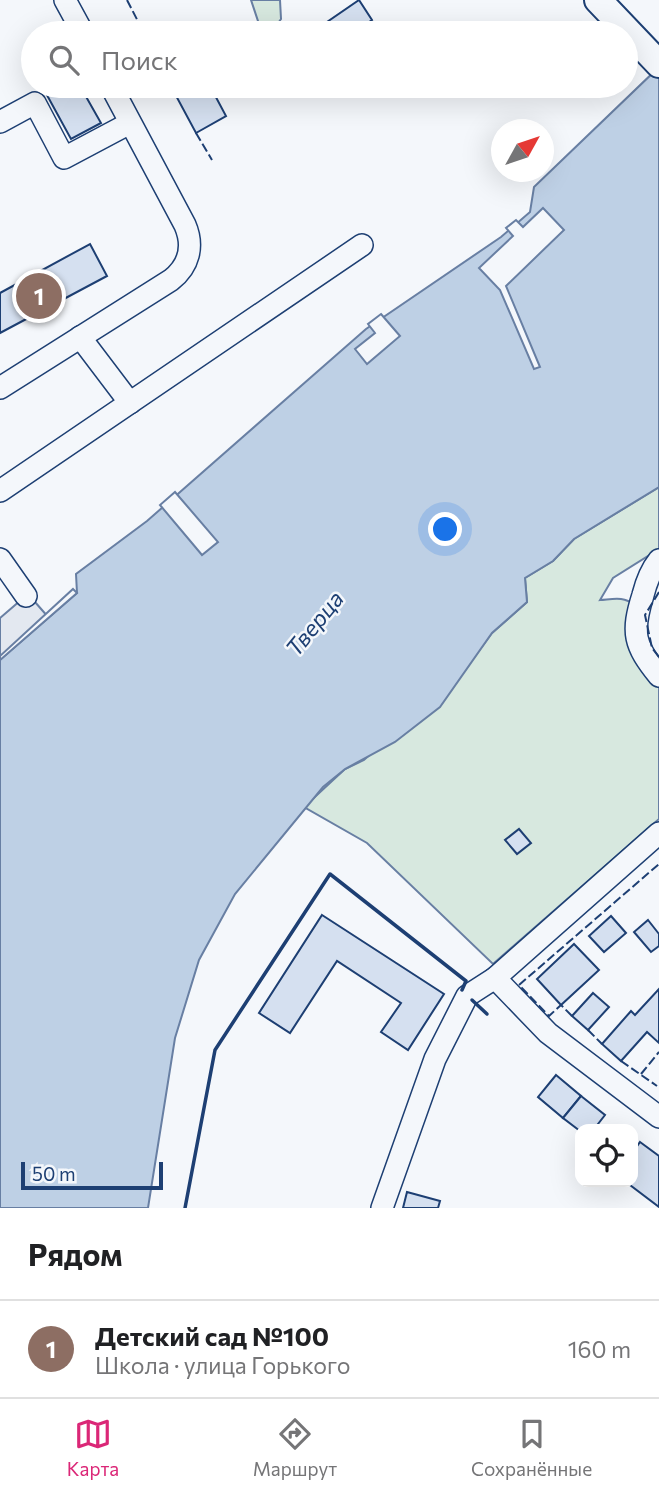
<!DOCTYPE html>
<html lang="ru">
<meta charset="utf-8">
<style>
:root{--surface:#fff;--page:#f6f6f6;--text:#202124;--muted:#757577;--line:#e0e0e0;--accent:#db2777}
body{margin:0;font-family:Commissioner,sans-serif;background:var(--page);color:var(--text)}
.controls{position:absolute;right:21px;bottom:21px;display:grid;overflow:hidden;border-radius:14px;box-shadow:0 7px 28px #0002}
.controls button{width:63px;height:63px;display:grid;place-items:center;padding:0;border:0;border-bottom:2px solid var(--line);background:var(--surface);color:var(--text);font:35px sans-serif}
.compass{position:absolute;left:491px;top:119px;width:63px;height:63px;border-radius:50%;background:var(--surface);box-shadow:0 7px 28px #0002;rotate:50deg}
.scale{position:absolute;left:21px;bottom:18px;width:142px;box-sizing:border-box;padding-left:7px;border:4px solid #1d3f73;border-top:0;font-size:19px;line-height:24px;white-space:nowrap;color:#1d3f73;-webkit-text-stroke:5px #f4f7fb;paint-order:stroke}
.you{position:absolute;left:446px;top:530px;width:24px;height:24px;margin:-18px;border:5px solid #fff;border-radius:50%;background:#1a73e8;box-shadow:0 0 0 10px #1a73e833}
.badge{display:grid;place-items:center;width:46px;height:46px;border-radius:50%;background:var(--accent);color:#fff;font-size:23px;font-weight:700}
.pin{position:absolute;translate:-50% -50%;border:4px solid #fff;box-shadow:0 2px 7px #0006}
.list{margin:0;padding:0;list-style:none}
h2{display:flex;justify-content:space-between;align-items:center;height:91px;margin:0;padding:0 28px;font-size:30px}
h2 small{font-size:23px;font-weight:400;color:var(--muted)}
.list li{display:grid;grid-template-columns:46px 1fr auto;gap:21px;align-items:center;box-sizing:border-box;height:98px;padding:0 28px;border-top:2px solid var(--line)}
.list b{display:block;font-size:26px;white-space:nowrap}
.list p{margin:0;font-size:23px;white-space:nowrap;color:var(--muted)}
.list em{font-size:23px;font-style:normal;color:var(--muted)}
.icon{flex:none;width:38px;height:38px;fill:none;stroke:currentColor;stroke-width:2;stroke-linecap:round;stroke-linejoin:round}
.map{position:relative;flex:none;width:659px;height:1208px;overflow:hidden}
.search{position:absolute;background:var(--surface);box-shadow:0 7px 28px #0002;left:21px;right:21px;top:21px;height:77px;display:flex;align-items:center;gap:18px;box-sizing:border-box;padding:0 24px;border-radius:38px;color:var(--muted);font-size:26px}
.sheet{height:189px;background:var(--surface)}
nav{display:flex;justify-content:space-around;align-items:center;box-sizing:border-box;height:98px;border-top:2px solid var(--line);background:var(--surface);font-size:19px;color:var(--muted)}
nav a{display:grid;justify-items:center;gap:4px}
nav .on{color:var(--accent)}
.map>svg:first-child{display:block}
.green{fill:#d7e8df;stroke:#687fa3;stroke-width:2}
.parking{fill:#e3e8f0;stroke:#687fa3;stroke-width:2}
.water{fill:#bed0e5;stroke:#687fa3;stroke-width:2}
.pier{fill:#f4f7fb;stroke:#687fa3;stroke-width:2}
.building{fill:#d5e0f0;stroke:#1d3f73;stroke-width:2}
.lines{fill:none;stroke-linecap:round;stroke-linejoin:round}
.minor-casing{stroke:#1d3f73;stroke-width:24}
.major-casing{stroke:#1d3f73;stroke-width:30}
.minor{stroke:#f4f7fb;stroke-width:21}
.major{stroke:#f4f7fb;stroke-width:26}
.fence{stroke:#1d3f73;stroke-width:2;stroke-dasharray:9 3.5;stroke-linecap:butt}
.wall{stroke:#1d3f73;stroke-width:3.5}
.labels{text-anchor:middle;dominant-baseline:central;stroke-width:5;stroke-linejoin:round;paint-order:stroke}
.water-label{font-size:23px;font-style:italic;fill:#1d3f73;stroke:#f4f7fb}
</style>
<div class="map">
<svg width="659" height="1208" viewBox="0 0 659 1208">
<rect width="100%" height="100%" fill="#f4f7fb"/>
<g class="green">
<polygon points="251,0 280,0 281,19 271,33 262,33"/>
<path d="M659 487V549L613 578 600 600C614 599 623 596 635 605L659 683V819L493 964 367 843 304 807 345 769 364 760 466 668 492 633 527 602 525 578 553 561 574 539Z"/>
</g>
<polygon class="parking" points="28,594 49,618 0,660 0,618"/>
<polygon class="water" points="659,67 659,487 574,539 553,561 525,578 527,602 492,633 440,707 395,742 345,769 323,787 235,894 199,960 175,1038 148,1208 0,1208 0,660 77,593 76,574 147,521 366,329 501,237 530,212 534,187"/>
<g class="pier">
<polygon points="543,208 564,230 506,286 540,367 534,369 500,290 479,268 513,236 506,228 516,220 523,227"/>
<polygon points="381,314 400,336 367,364 355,349 375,333 368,324"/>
<polygon points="175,492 218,542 202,555 160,505"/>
<polygon points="73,589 77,593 0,660 0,656"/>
</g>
<g class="building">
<polygon points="359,0 372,20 353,33 311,33"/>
<polygon points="33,50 33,70 25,54"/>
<polygon points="42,86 80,86 101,123 71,139"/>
<polygon points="186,86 210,86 226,116 196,133 174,92"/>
<polygon points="90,244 107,276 0,333 0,293"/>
<polygon points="519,829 531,843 517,854 505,840"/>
<polygon points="322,915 444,994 408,1050 381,1032 401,1003 337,961 290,1033 259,1013"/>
<polygon points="611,916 626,933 604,952 589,936"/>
<polygon points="648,920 659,934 659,946 651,952 634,932"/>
<polygon points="574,944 599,970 561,1005 537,979"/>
<polygon points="659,989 659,1043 647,1032 621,1061 602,1044 631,1011 635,1015"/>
<polygon points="593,993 609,1007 588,1030 572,1016"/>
<polygon points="556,1075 581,1096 563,1118 538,1097"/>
<polygon points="581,1096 605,1115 594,1129 580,1131 563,1118"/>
<polygon points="640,1142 659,1156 659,1207 626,1182 633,1182 633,1152"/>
<polygon points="407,1192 440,1201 438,1208 403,1208"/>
</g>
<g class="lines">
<defs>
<g id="minor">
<polyline points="65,0 83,33"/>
<polyline points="0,122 35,103 64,158 130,123"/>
<polyline points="80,337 130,403"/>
<path d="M0 388 171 280C189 266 194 246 185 225L111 86"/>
<polyline points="0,491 362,245"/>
<polyline points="0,559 26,596"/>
<path d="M659 560C651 570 646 583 643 595 631 633 634 645 659 676"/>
<polyline points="495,978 548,1033 659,1117"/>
<polyline points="382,1208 435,1059 467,996 495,978 659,833"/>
</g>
<polyline id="major" points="598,0 659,64"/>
</defs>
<use href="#minor" class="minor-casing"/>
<use href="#major" class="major-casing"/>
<use href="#minor" class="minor"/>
<use href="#major" class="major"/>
<g class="fence">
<polyline points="127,0 144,33"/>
<polyline points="196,133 212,160"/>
<polyline points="659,592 645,615 652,648 659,657"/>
<polyline points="572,1016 561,1005 549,1016 519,985 659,864"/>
<polyline points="588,1030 602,1044"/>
<polyline points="621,1061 657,1086"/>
<polyline points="641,1074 659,1052"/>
</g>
<g class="wall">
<polyline points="472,1000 487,1014"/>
<polyline points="185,1208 215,1050 330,874 466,981 462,990"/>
</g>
</g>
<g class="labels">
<g class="water-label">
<text transform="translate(314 623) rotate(-51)">Тверца</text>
</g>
</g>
</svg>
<div class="controls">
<button><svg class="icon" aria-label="locate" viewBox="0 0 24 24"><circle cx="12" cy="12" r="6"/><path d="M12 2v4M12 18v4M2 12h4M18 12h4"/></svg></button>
</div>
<svg class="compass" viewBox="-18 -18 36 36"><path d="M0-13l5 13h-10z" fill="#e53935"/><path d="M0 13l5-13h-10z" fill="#757577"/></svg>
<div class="scale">50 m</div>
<div class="you"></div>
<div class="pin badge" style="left:39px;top:296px;background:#8d6e63">1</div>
<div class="search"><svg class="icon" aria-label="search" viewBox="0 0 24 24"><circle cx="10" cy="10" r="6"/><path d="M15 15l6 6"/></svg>Поиск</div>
</div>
<section class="sheet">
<h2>Рядом<small></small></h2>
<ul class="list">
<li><span class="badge" style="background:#8d6e63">1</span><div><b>Детский сад №100</b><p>Школа · улица Горького</p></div><em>160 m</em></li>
</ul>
</section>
<nav>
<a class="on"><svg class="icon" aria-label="map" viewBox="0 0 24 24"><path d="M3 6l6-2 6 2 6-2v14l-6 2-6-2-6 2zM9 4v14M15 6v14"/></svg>Карта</a>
<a><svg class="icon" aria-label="directions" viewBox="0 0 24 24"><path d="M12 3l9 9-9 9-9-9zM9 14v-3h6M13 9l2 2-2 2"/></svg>Маршрут</a>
<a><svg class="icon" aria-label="saved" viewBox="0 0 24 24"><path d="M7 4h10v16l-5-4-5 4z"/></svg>Сохранённые</a>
</nav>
